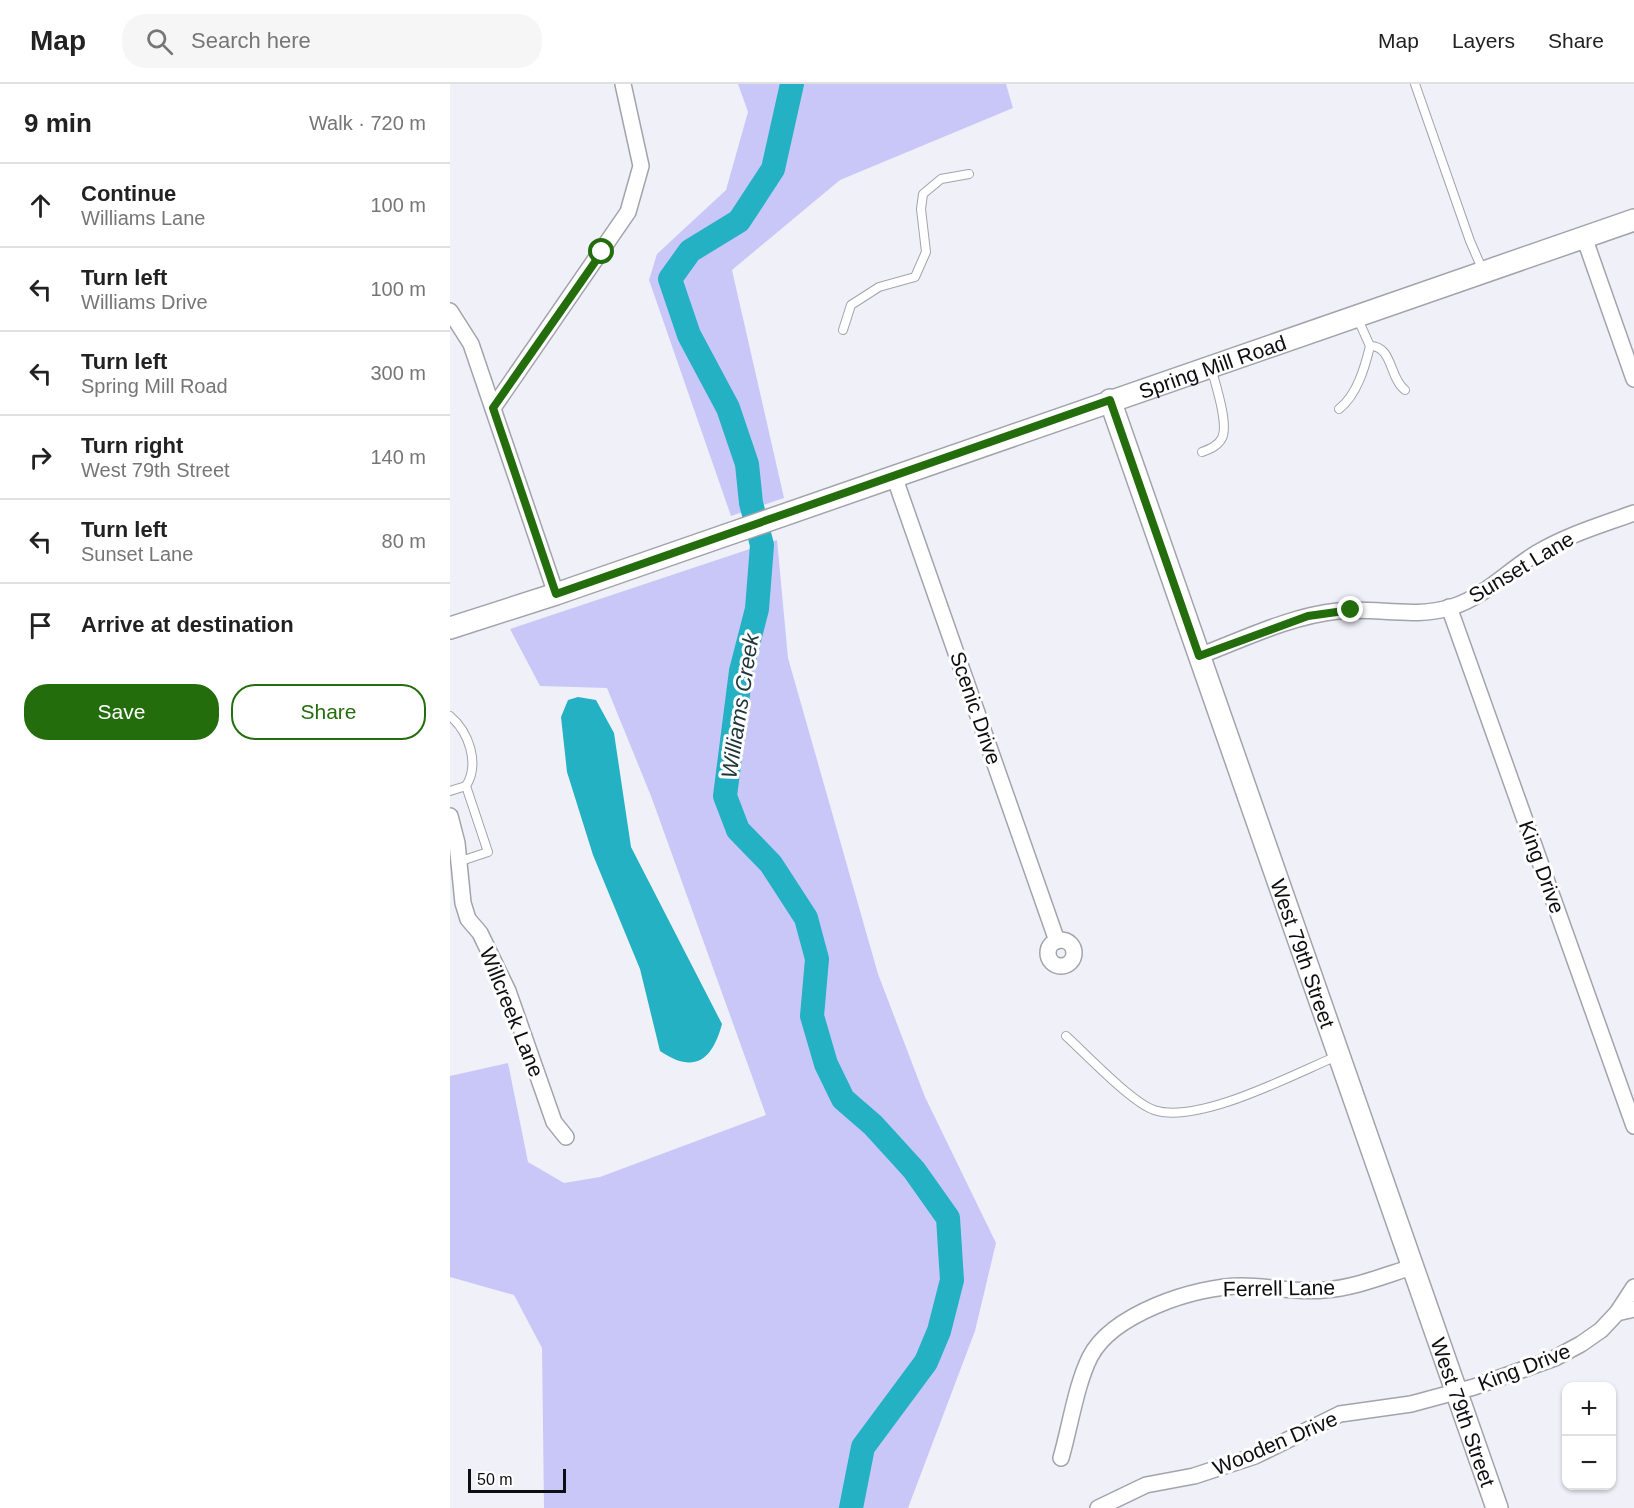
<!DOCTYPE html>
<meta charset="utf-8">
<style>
:root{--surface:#fff;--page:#f6f6f6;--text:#222;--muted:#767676;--line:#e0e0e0;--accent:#236d0c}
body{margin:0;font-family:Helvetica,sans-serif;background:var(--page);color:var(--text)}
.controls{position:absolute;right:18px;bottom:18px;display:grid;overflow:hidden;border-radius:12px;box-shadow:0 2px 4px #0004}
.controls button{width:54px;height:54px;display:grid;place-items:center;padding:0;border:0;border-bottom:2px solid var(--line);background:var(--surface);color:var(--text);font:30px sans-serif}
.scale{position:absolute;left:18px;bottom:15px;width:98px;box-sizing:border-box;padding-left:6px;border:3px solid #0e0e11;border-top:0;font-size:16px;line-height:21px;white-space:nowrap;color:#0e0e11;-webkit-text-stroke:4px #fefefe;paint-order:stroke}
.stop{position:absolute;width:18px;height:18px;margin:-14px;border:4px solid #236d0c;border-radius:50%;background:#fff}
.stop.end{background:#236d0c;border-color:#fff;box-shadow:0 2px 6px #0008}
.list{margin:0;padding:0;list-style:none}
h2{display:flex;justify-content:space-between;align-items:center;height:78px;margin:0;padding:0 24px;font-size:26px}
h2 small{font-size:20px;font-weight:400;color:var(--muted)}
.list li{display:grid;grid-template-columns:39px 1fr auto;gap:18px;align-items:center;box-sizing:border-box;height:84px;padding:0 24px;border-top:2px solid var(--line)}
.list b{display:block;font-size:22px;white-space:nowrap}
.list p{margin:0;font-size:20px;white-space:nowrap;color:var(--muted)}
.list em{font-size:20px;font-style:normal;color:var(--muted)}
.actions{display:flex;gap:12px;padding:18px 24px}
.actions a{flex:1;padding:14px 0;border:2px solid var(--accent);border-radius:24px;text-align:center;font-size:21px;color:var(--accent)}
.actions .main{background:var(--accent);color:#fff}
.icon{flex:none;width:33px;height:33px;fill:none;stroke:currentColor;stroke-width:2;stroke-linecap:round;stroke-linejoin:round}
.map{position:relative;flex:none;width:1184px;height:1424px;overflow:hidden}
header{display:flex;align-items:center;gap:36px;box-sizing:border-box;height:84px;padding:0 30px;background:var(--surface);border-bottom:2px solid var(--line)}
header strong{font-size:28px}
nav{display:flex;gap:33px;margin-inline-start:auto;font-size:21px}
.search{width:420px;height:54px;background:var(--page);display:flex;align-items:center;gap:15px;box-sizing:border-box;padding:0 21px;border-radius:24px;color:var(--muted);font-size:22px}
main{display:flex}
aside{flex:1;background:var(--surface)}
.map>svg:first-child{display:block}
.green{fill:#c9c7f8}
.water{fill:#23b1c3}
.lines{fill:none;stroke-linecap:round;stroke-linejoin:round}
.river{stroke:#23b1c3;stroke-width:24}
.lane-casing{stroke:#a3a3ac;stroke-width:10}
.street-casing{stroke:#a3a3ac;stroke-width:18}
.secondary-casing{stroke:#a3a3ac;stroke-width:24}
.lane{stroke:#fff;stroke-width:8}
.street{stroke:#fff;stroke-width:15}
.secondary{stroke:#fff;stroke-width:21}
.route{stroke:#236d0c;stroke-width:8}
.labels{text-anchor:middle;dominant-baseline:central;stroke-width:6;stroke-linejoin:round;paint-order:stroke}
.street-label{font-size:21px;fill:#0e0e11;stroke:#fefefe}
.water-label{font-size:22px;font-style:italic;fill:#20373a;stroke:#fefefe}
</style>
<header>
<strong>Map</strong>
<div class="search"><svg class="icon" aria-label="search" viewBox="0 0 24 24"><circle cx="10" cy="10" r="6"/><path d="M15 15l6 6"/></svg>Search here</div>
<nav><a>Map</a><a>Layers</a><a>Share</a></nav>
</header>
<main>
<aside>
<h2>9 min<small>Walk · 720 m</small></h2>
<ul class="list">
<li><svg class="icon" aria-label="ahead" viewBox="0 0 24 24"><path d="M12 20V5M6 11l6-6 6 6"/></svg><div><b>Continue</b><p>Williams Lane</p></div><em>100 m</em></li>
<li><svg class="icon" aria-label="left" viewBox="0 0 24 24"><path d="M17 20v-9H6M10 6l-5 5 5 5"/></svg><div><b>Turn left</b><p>Williams Drive</p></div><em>100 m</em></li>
<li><svg class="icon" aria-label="left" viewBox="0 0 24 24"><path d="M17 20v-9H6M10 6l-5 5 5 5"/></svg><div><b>Turn left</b><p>Spring Mill Road</p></div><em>300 m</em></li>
<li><svg class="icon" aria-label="right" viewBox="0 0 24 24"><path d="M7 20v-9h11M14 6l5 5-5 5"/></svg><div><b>Turn right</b><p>West 79th Street</p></div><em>140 m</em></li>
<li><svg class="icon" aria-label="left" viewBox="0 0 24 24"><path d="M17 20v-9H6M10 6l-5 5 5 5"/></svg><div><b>Turn left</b><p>Sunset Lane</p></div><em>80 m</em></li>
<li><svg class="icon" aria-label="arrive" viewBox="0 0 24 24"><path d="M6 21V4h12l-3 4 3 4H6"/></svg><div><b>Arrive at destination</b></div></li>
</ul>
<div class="actions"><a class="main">Save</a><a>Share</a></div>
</aside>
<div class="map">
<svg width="1184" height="1424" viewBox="0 0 1184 1424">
<rect width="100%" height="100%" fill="#f0f0f9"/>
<g class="green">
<polygon points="288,0 556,0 563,24 390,96 282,186 334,414 281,432 199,196 207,170 276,106 298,28"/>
<polygon points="327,456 338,574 428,890 475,1013 546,1159 525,1247 458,1424 94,1424 92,1264 64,1211 0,1193 0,992 58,979 78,1078 114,1099 150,1093 316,1031 201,712 157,604 90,602 60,545"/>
</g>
<path class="water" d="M128 613 146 616 164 649 181 763 272 940C262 977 244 990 210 967L190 885 143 771 117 688 111 633 118 616Z"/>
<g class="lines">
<polyline class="river" points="342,0 323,85 289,137 240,167 220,195 239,251 278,324 297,380 301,419 312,461 307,525 291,587 275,712 288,746 321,780 356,834 367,875 362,932 376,980 393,1015 423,1041 464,1086 498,1134 502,1196 489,1247 476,1278 413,1363 401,1424"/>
<defs>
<g id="lane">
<polyline points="965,0 1020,157 1033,187"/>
<polyline points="393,246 401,221 429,203 465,193 476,168 471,125 473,110 491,95 519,90"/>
<path d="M920 262C943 262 939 294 955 306"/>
<path d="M889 325C907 311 915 283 920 262L907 233"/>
<path d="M752 368C760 365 768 362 772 354 779 340 765 299 761 283"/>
<path d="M0 632C19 648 30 680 16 702L38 768 8 778"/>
<polyline points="0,707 16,702"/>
<path d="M616 952C636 970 681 1018 704 1026 748 1041 844 990 887 972"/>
</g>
<g id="street">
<polyline points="1134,153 1184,295"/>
<polyline points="0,227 21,260 106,510"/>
<polyline points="43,324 178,128 191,82 173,0"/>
<polyline points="444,392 607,857"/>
<polyline points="999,523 1184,1042"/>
<path d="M749 572C794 555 840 532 888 527 927 523 964 535 1002 523 1036 512 1057 487 1087 469 1117 451 1151 441 1184 429"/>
<polyline points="0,732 7,759 13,819 18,835 30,849 58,907 104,1038 116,1053"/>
<circle cx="611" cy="869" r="13"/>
<polyline points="1167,1229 1184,1203"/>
<path d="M611 1374C620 1343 626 1301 640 1273 662 1230 745 1202 792 1202 819 1202 846 1209 874 1206 904 1204 933 1192 962 1183"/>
<polyline points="648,1424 696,1401 744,1392 805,1372 890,1330 961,1320 1024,1303 1105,1274 1131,1260 1151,1246 1167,1229 1184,1225"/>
</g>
<g id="secondary">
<path id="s1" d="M660 316 1047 1424"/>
<path id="s2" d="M0 544 106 510 1184 136"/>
</g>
</defs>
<use href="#lane" class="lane-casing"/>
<use href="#street" class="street-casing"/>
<use href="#secondary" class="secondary-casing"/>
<use href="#lane" class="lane"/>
<use href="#street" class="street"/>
<use href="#secondary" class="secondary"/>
</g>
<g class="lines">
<polyline class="route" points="152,168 43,324 106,510 660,316 749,572 858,532 901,526"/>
</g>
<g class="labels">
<g class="street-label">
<text stroke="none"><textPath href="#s2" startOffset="806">Spring Mill Road</textPath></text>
<text transform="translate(1071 483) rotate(-31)">Sunset Lane</text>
<text transform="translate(526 624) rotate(71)">Scenic Drive</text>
<text transform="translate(1092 783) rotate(70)">King Drive</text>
<text stroke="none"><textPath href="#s1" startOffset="586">West 79th Street</textPath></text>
<text transform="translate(62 928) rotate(68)">Willcreek Lane</text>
<text transform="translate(829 1204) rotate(-1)">Ferrell Lane</text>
<text transform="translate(1074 1283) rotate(-21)">King Drive</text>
<text stroke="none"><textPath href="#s1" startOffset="1072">West 79th Street</textPath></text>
<text transform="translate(825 1359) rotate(-23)">Wooden Drive</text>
</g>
<g class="water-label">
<text transform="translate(290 622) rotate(-81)">Williams Creek</text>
</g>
</g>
</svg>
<div class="controls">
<button>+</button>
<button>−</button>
</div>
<div class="scale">50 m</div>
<div class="stop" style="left:152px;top:168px"></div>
<div class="stop end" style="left:901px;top:526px"></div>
</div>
</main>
